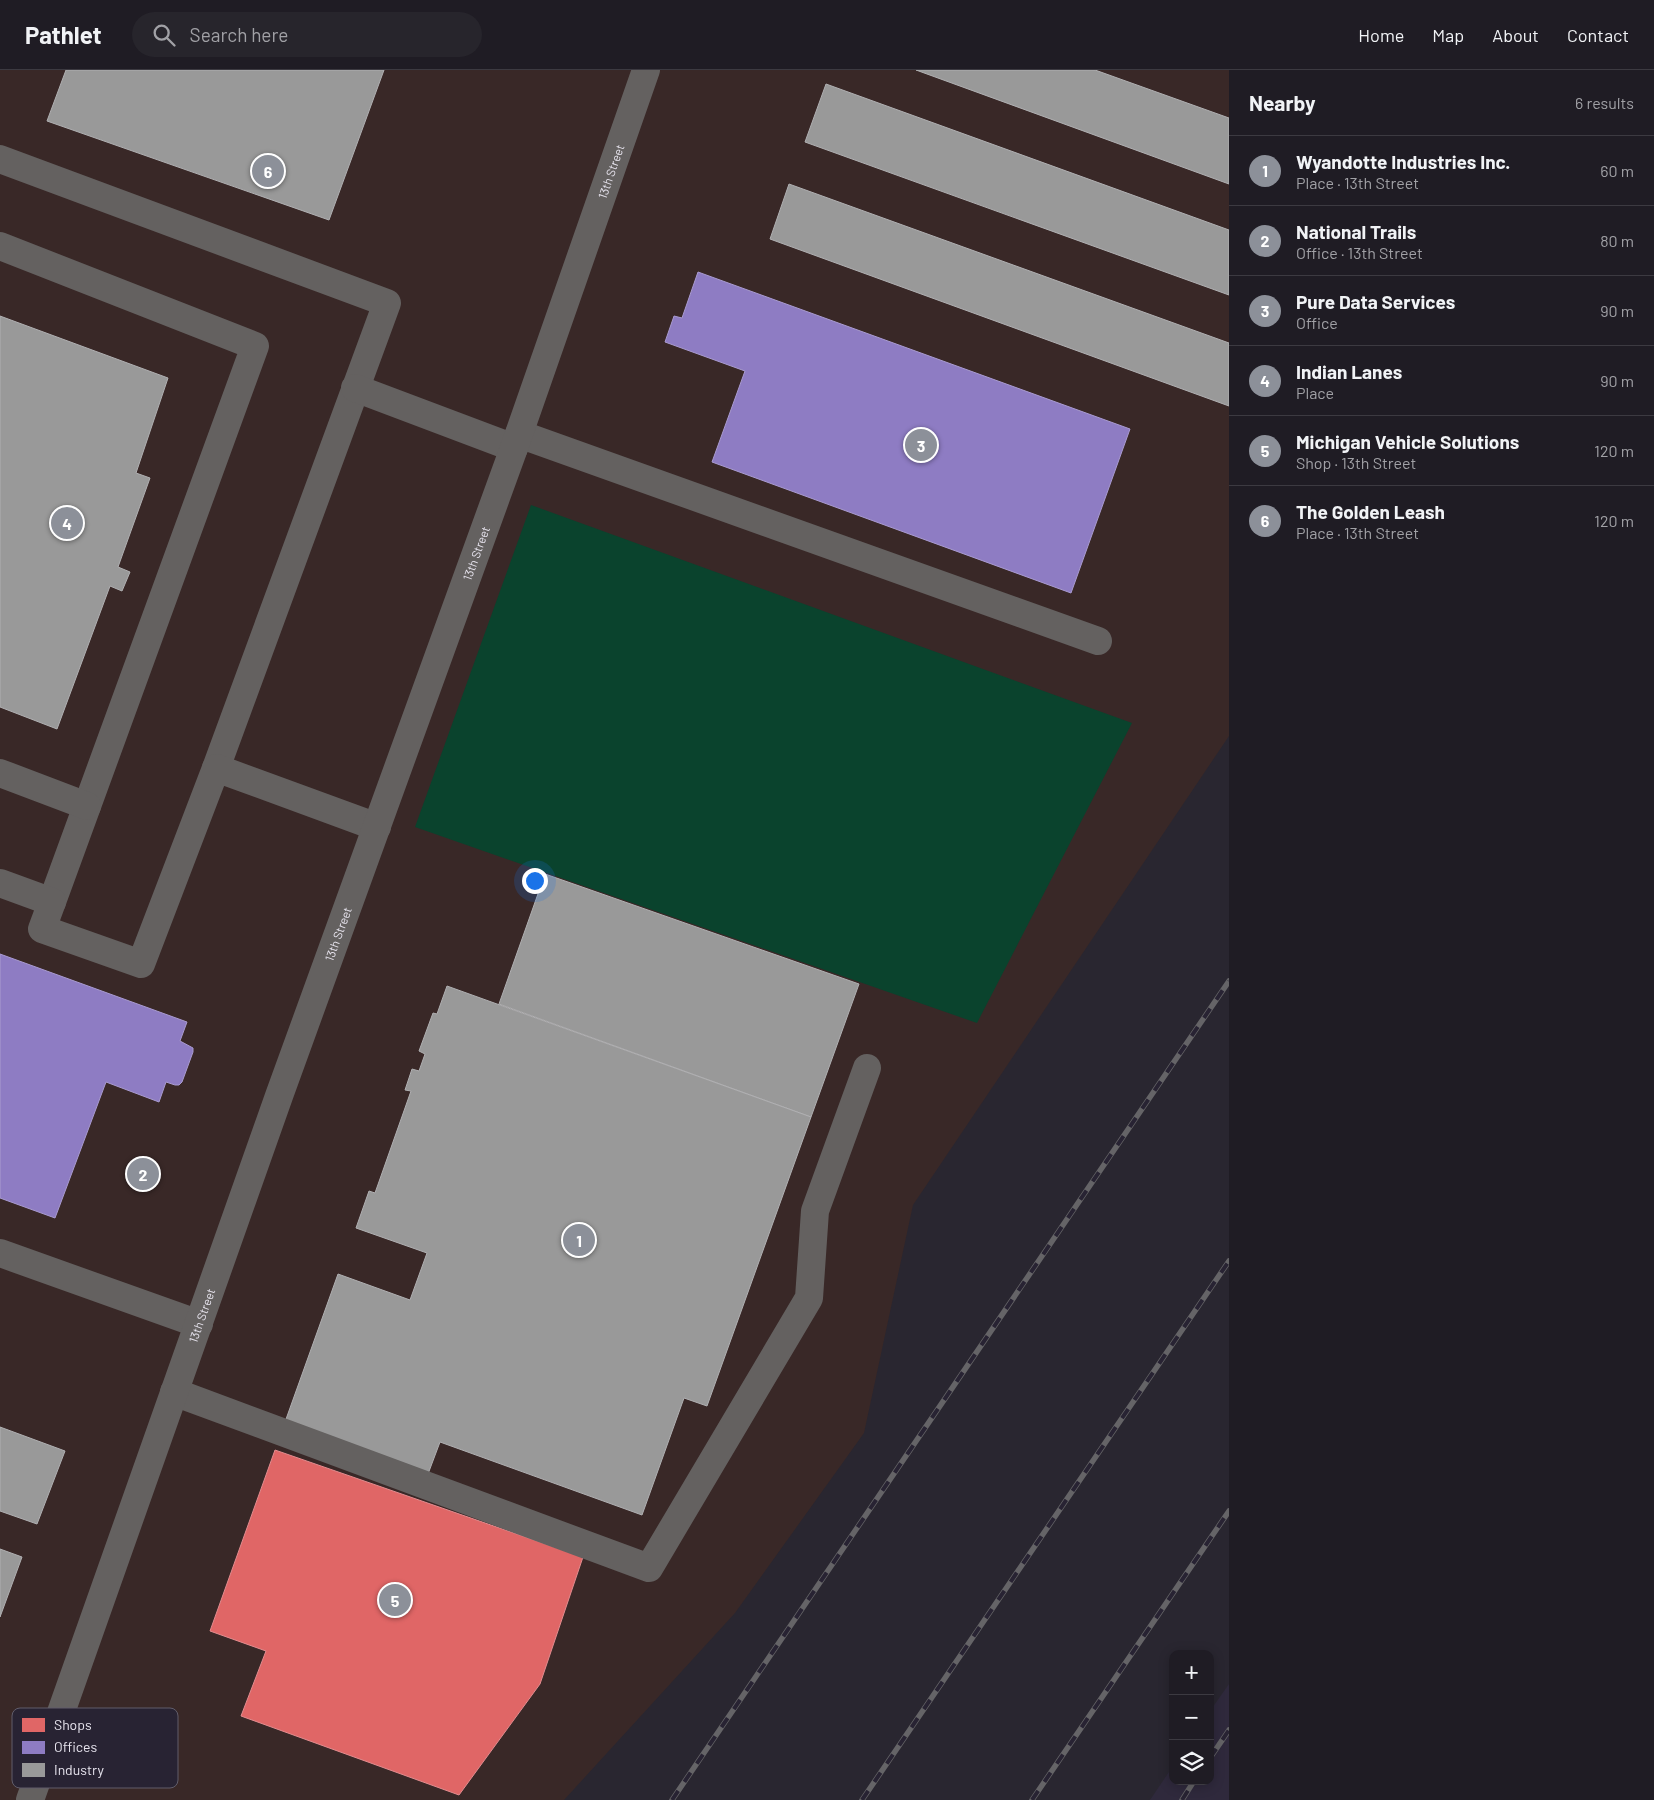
<!DOCTYPE html>
<meta charset="utf-8">
<style>
:root{--surface:#1f1c24;--page:#27252c;--text:#f1f3f6;--muted:#a1a1a6;--line:#3c3a41;--accent:#8c9099}
body{margin:0;font-family:Barlow,sans-serif;background:var(--page);color:var(--text)}
.controls{position:absolute;right:15px;bottom:15px;display:grid;overflow:hidden;border-radius:10px;box-shadow:0 2px 12px #0003}
.controls button{width:45px;height:45px;display:grid;place-items:center;padding:0;border:0;border-bottom:1px solid var(--line);background:var(--surface);color:var(--text);font:25px sans-serif}
.you{position:absolute;left:534px;top:810px;width:18px;height:18px;margin:-12px;border:4px solid #fff;border-radius:50%;background:#1a73e8;box-shadow:0 0 0 8px #1a73e833}
.badge{display:grid;place-items:center;width:32px;height:32px;border-radius:50%;background:var(--accent);color:#fff;font-size:16px;font-weight:700}
.pin{position:absolute;translate:-50% -50%;border:2px solid #fff;box-shadow:0 1px 5px #0006}
.list{margin:0;padding:0;list-style:none}
h2{display:flex;justify-content:space-between;align-items:center;height:65px;margin:0;padding:0 20px;font-size:21px}
h2 small{font-size:16px;font-weight:400;color:var(--muted)}
.list li{display:grid;grid-template-columns:32px 1fr auto;gap:15px;align-items:center;box-sizing:border-box;height:70px;padding:0 20px;border-top:1px solid var(--line)}
.list b{display:block;font-size:19px;white-space:nowrap}
.list p{margin:0;font-size:16px;white-space:nowrap;color:var(--muted)}
.list em{font-size:16px;font-style:normal;color:var(--muted)}
.icon{flex:none;width:28px;height:28px;fill:none;stroke:currentColor;stroke-width:2;stroke-linecap:round;stroke-linejoin:round}
.map{position:relative;flex:none;width:1229px;height:1730px;overflow:hidden}
header{display:flex;align-items:center;gap:30px;box-sizing:border-box;height:70px;padding:0 25px;background:var(--surface);border-bottom:1px solid var(--line)}
header strong{font-size:24px}
nav{display:flex;gap:28px;margin-inline-start:auto;font-size:18px}
.search{width:350px;height:45px;background:var(--page);display:flex;align-items:center;gap:12px;box-sizing:border-box;padding:0 18px;border-radius:28px;color:var(--muted);font-size:19px}
main{display:flex}
aside{flex:1;background:var(--surface)}
.map>svg:first-child{display:block}
.industrial{fill:#392827}
.built{fill:#2f293c}
.green{fill:#0a432d}
.shops{fill:#e06666;stroke:#e28c8f}
.offices{fill:#8e7cc3;stroke:#a99bd0}
.industry{fill:#999;stroke:#b0b0b2}
.lines{fill:none;stroke-linecap:round;stroke-linejoin:round}
.minor{stroke:#646160;stroke-width:28}
.rail-casing{stroke:#656467;stroke-width:5.5}
.rail{stroke:#282333;stroke-width:4;stroke-dasharray:11;stroke-linecap:butt}
.labels{text-anchor:middle;dominant-baseline:central;stroke-width:5;stroke-linejoin:round;paint-order:stroke}
.street-label{font-size:12px;fill:#e7e4ee;stroke:#282333}
.key{fill:#282333;stroke:#615d6b;stroke-width:1}
.key-label{font-size:14px;fill:#e7e4ee}
</style>
<header>
<strong>Pathlet</strong>
<div class="search"><svg class="icon" aria-label="search" viewBox="0 0 24 24"><circle cx="10" cy="10" r="6"/><path d="M15 15l6 6"/></svg>Search here</div>
<nav><a>Home</a><a>Map</a><a>About</a><a>Contact</a></nav>
</header>
<main>
<div class="map">
<svg width="1229" height="1730" viewBox="0 0 1229 1730">
<rect width="100%" height="100%" fill="#292630"/>
<polygon class="industrial" points="0,0 1229,0 1229,666 913,1135 864,1363 735,1543 564,1730 0,1730"/>
<polygon class="built" points="1229,1614 1229,1730 1150,1730 1173,1696 1173,1711 1210,1711 1210,1641"/>
<polygon class="green" points="531,435 1132,653 977,953 415,757"/>
<polygon class="shops" points="275,1380 583,1487 540,1614 459,1725 241,1646 266,1581 210,1561"/>
<g class="offices">
<polygon points="698,202 1130,359 1071,523 712,392 745,301 665,272 674,246 682,248"/>
<polygon points="0,884 187,952 180,971 193,978 193,982 182,1012 179,1015 175,1015 166,1012 159,1032 106,1012 55,1148 0,1128"/>
</g>
<g class="industry">
<polygon points="66,0 384,0 329,150 47,51"/>
<polygon points="916,0 1095,0 1229,48 1229,114"/>
<polygon points="826,14 1229,160 1229,225 805,72"/>
<polygon points="789,114 1229,273 1229,336 770,169"/>
<polygon points="0,246 168,308 136,403 150,408 118,497 130,502 122,521 110,516 57,659 0,637"/>
<polygon points="545,804 859,914 811,1047 499,934"/>
<polygon points="447,916 811,1047 707,1336 684,1328 642,1445 440,1372 428,1404 285,1352 338,1204 410,1230 427,1183 356,1158 369,1121 375,1123 411,1021 405,1020 412,999 419,1001 425,984 419,981 433,943 437,944"/>
<polygon points="0,1357 65,1381 37,1454 0,1441"/>
<polygon points="0,1479 22,1487 0,1547"/>
</g>
<g class="lines">
<g class="minor">
<polyline points="0,89 387,233 216,698"/>
<polyline points="0,176 255,276 52,832"/>
<polyline points="355,318 514,378"/>
<polyline points="519,364 1098,571"/>
<polyline points="0,703 87,736"/>
<polyline points="0,813 52,832 42,859 141,894 216,698 377,757"/>
<polyline points="0,1183 199,1254"/>
<polyline points="174,1322 649,1498 809,1228 815,1141 867,998"/>
<path id="s1" d="M30 1730 279 1026 514 378 646 0"/>
</g>
<defs>
<g id="rail">
<polyline points="1210,1688 1229,1660"/>
<polyline points="672,1730 1229,911"/>
<polyline points="862,1730 1229,1191"/>
<polyline points="1032,1730 1229,1441"/>
<polyline points="1182,1730 1194,1711"/>
</g>
</defs>
<use href="#rail" class="rail-casing"/>
<use href="#rail" class="rail"/>
</g>
<g class="labels">
<g class="street-label">
<text stroke="none"><textPath href="#s1" startOffset="1729">13th Street</textPath></text>
<text stroke="none"><textPath href="#s1" startOffset="1324">13th Street</textPath></text>
<text stroke="none"><textPath href="#s1" startOffset="919">13th Street</textPath></text>
<text stroke="none"><textPath href="#s1" startOffset="514">13th Street</textPath></text>
</g>
</g>
<rect x="12" y="1638" width="166" height="80" rx="8" class="key"/>
<rect x="22" y="1648" width="23" height="14" fill="#e06666"/>
<rect x="22" y="1671" width="23" height="13" fill="#8e7cc3"/>
<rect x="22" y="1693" width="23" height="14" fill="#999"/>
<g class="key-label">
<text x="54" y="1660">Shops</text>
<text x="54" y="1682">Offices</text>
<text x="54" y="1705">Industry</text>
</g>
</svg>
<div class="controls">
<button>+</button>
<button>−</button>
<button><svg class="icon" aria-label="layers" viewBox="0 0 24 24"><path d="M12 4l9 5-9 5-9-5zM3 14l9 5 9-5"/></svg></button>
</div>
<div class="you"></div>
<div class="pin badge" style="left:579px;top:1170px">1</div>
<div class="pin badge" style="left:143px;top:1104px">2</div>
<div class="pin badge" style="left:921px;top:375px">3</div>
<div class="pin badge" style="left:67px;top:453px">4</div>
<div class="pin badge" style="left:395px;top:1530px">5</div>
<div class="pin badge" style="left:268px;top:101px">6</div>
</div>
<aside>
<h2>Nearby<small>6 results</small></h2>
<ul class="list">
<li><span class="badge">1</span><div><b>Wyandotte Industries Inc.</b><p>Place · 13th Street</p></div><em>60 m</em></li>
<li><span class="badge">2</span><div><b>National Trails</b><p>Office · 13th Street</p></div><em>80 m</em></li>
<li><span class="badge">3</span><div><b>Pure Data Services</b><p>Office</p></div><em>90 m</em></li>
<li><span class="badge">4</span><div><b>Indian Lanes</b><p>Place</p></div><em>90 m</em></li>
<li><span class="badge">5</span><div><b>Michigan Vehicle Solutions</b><p>Shop · 13th Street</p></div><em>120 m</em></li>
<li><span class="badge">6</span><div><b>The Golden Leash</b><p>Place · 13th Street</p></div><em>120 m</em></li>
</ul>
</aside>
</main>
